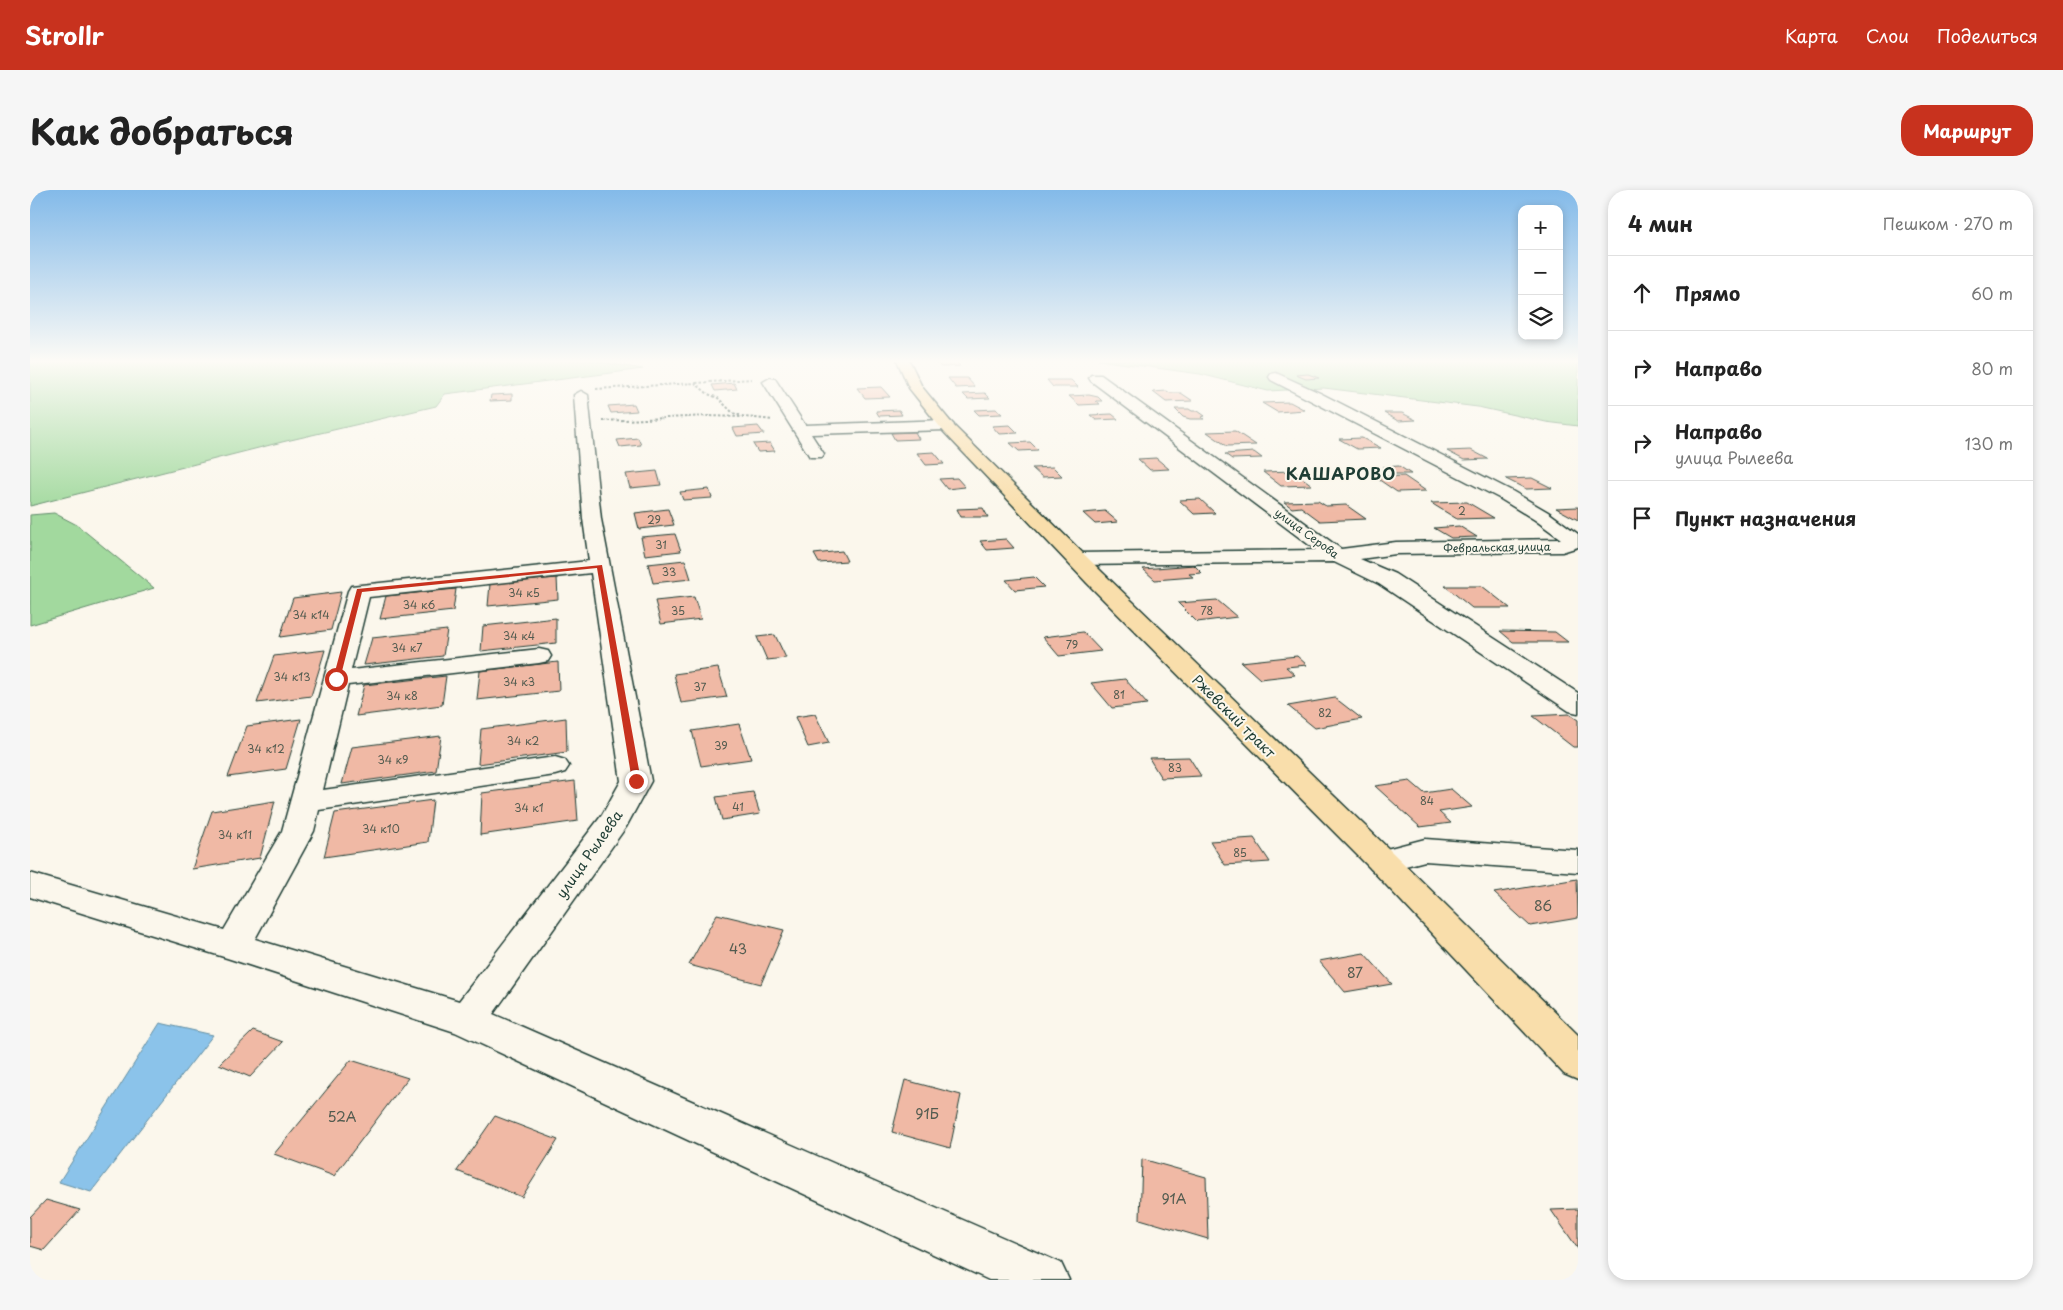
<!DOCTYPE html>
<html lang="ru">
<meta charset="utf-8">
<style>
:root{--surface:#fff;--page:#f6f6f6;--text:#222;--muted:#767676;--line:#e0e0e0;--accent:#c8321e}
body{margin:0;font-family:"Playpen Sans",sans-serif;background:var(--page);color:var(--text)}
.controls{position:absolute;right:15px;top:15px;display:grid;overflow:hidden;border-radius:10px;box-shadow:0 2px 8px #0003}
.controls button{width:45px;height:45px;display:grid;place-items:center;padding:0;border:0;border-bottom:1px solid var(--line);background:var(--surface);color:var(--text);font:25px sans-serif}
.stop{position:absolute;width:15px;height:15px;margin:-11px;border:4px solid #c8321e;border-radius:50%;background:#fff}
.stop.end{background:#c8321e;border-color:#fff;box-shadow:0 1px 5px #0008}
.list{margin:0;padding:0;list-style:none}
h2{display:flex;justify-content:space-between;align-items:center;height:65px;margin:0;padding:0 20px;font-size:21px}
h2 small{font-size:16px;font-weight:400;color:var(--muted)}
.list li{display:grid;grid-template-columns:32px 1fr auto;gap:15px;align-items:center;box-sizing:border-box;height:75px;padding:0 20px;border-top:1px solid var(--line)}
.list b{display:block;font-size:19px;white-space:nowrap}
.list p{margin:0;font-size:16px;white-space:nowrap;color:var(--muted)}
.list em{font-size:16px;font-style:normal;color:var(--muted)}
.icon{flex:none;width:28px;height:28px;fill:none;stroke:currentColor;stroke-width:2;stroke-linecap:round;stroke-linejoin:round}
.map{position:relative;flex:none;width:1548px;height:1090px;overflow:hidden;border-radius:20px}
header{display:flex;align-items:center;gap:30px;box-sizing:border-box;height:70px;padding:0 25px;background:var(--accent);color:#fff}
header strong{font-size:24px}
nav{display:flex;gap:28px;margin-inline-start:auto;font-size:18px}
.intro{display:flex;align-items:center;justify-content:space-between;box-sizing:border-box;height:120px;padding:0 30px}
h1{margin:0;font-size:35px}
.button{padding:12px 22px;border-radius:20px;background:var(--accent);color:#fff;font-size:18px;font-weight:700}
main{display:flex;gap:30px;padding:0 30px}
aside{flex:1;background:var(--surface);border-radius:20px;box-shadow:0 2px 8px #0003}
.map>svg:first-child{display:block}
.green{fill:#a2d99e;stroke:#608b69}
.water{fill:#8bc3ea;stroke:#608da1}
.building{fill:#f0b9a5;stroke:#1f3d34}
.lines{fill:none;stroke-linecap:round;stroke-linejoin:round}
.minor-casing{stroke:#1f3d34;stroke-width:3}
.major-casing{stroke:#1f3d34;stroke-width:3}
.path{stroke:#1f3d34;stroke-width:2;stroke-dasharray:2.5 2;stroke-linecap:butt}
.minor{fill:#fbf7ec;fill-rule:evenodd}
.major{fill:#f9deab;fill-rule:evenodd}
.route{fill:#c8321e}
.labels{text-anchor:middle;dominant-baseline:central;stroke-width:4;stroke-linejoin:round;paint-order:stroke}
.number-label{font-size:11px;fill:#535c50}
.far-street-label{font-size:11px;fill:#1f3d34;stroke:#fbf7ec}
.street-label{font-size:14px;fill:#1f3d34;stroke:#fbf7ec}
.near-number-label{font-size:14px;fill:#535c50}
.far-district-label{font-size:16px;font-weight:bold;letter-spacing:1px;fill:#1f3d34;stroke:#fbf7ec}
</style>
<header>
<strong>Strollr</strong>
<nav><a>Карта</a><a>Слои</a><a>Поделиться</a></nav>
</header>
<div class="intro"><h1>Как добраться</h1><a class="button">Маршрут</a></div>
<main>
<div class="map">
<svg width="1548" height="1090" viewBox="0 0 1548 1090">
<rect width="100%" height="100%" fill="#fbf7ec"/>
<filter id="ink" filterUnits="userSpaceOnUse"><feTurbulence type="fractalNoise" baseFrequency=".02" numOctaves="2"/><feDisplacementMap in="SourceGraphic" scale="10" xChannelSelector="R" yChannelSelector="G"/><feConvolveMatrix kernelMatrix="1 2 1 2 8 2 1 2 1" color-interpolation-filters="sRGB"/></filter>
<g filter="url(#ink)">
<g class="green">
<polygon points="0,170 559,170 613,179 415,204 406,216 252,252 0,316"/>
<polygon points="1068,170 1548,170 1548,236 1516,232 1448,217 1294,198 1238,201 1170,184"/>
<polygon points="24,323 47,335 124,398 0,435 0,325"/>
</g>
<polygon class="water" points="130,833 183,845 61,1002 29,992"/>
<g class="building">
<polygon points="924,170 930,176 911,177 905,171"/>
<polygon points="1278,184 1289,188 1276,189 1266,185"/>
<polygon points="918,188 937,188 945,197 926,198"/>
<polygon points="1017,190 1041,190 1048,197 1023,197"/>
<polygon points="704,193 707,199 685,201 682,195"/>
<polygon points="851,197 860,207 835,208 827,198"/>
<polygon points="1137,201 1140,203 1151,203 1163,211 1136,212 1123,202"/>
<polygon points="955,203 960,208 938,209 933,204"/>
<polygon points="482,204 482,210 460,211 461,205"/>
<polygon points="1059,205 1068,207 1072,211 1066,211 1070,214 1049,215 1039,206"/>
<polygon points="1260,212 1275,220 1247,222 1232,213"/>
<polygon points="604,214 607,221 581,223 578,216"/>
<polygon points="966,219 972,224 949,225 944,220"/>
<polygon points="1145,219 1159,219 1162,221 1168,221 1175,226 1171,227 1174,229 1160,229 1153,227"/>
<polygon points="869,220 872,225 849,226 846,221"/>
<polygon points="1354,223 1372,223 1386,230 1368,231"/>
<polygon points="1082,224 1088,229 1066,230 1060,225"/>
<polygon points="980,235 988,243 969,244 962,236"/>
<polygon points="728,236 734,244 707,246 703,238"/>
<polygon points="1205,241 1226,255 1197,256 1177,242"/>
<polygon points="885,242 889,249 865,250 861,243"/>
<polygon points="608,248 611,255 590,257 587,250"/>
<polygon points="1332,248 1351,258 1327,259 1309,249"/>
<polygon points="1000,252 1008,260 989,261 980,253"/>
<polygon points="740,253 745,261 728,262 723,254"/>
<polygon points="1441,260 1458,269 1434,270 1417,261"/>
<polygon points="904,262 914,274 896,275 887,263"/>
<polygon points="1224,262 1232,268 1202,269 1195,264"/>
<polygon points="1126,268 1139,279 1120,280 1108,269"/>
<polygon points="1369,276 1381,284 1364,284 1353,277"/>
<polygon points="1023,277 1032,286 1012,287 1002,278"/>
<polygon points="627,281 631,295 600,298 596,284"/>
<polygon points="1263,281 1282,295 1251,296 1233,282"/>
<polygon points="1374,286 1396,301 1367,302 1345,287"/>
<polygon points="927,288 935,297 917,299 909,289"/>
<polygon points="1502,288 1522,298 1496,299 1476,289"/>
<polygon points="679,299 682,308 653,310 650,302"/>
<polygon points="1170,309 1185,323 1164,324 1149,310"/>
<polygon points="1288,311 1296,316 1316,315 1336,329 1290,331 1271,317 1262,318 1254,312"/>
<polygon points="1437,312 1464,328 1427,329 1401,313"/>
<polygon points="1548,317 1548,330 1526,318"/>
<polygon points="953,318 958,327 931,327 927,319"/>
<polygon points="638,319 644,335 609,339 605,323"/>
<polygon points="1075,321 1088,332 1065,334 1053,323"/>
<polygon points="1429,336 1447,347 1421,348 1404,338"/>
<polygon points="645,344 651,361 615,365 611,347"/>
<polygon points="976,349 984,358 957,360 950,351"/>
<polygon points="812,361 817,371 789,373 784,364"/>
<polygon points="655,370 661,389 623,393 618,374"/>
<polygon points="1164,375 1172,383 1159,384 1163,387 1125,390 1113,379"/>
<polygon points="1004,387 1014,397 985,400 976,390"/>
<polygon points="527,388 528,409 458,416 460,394"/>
<polygon points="1415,396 1452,396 1480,418 1442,418"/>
<polygon points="426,399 423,421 350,429 356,406"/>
<polygon points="311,402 301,440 250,447 263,408"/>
<polygon points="664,407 671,429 631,434 625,411"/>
<polygon points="1187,410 1207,427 1167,432 1148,413"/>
<polygon points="526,428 526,453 451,461 453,436"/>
<polygon points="417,440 413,466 334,475 342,448"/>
<polygon points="1470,441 1525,442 1538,452 1483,452"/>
<polygon points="1053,442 1071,461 1029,466 1013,447"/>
<polygon points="745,445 756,468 737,470 727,447"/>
<polygon points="295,460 281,506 227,513 244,466"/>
<polygon points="1267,466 1277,475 1256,477 1265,485 1230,489 1211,472"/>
<polygon points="528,472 529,501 447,510 450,481"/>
<polygon points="688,478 697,507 651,513 644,484"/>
<polygon points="416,486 412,515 326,526 334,495"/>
<polygon points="1095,489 1117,514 1082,518 1061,493"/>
<polygon points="1305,508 1332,529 1285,538 1258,516"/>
<polygon points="785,524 799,553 778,557 765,527"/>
<polygon points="1539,524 1548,530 1548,557 1543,557 1503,526"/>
<polygon points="536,528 537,562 448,574 451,539"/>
<polygon points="271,529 256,579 198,587 217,536"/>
<polygon points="709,534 721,569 671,576 662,541"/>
<polygon points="411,546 406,581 312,594 322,557"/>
<polygon points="1159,567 1171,586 1131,588 1119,568"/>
<polygon points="545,591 548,631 450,645 452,603"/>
<polygon points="1380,591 1394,603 1421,599 1442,617 1409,622 1421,633 1390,637 1345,596"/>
<polygon points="723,602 730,624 692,630 686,607"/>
<polygon points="403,610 398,652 294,667 305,623"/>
<polygon points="245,611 230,668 162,679 182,621"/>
<polygon points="1224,648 1240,672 1195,675 1180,651"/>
<polygon points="1547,689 1548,728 1500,736 1464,703"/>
<polygon points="687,724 754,740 731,794 659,775"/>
<polygon points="1334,763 1362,794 1315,802 1289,771"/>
<polygon points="223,841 253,852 220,887 189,874"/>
<polygon points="321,870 378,888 304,986 244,964"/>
<polygon points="875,890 931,905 920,958 862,942"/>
<polygon points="465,926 528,950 492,1007 427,981"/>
<polygon points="1112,969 1176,987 1178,1049 1110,1029"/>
<polygon points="16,1010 50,1020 14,1060 0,1056 0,1027"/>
<polygon points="1548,1019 1548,1059 1521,1020"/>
</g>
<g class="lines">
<defs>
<g id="minor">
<polygon points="1246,183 1290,203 1482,301 1518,322 1548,344 1548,357 1532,362 1366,364 1330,369 1365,384 1548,503 1548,523 1539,521 1349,394 1304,372 1046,375 1039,373 1036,369 1039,365 1046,363 1286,360 1061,191 1059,188 1061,185 1071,185 1311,359 1366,352 1531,349 1505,330 1469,308 1241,190 1239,187 1241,184"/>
<polygon points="740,188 745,189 775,235 916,230 921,232 924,235 921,238 916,240 781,244 794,264 792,267 780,267 733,192"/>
<path d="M551 201 558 205 571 329 621 591 596 637 463 824 1031 1073 1039 1090H959L425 842 197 768 0 707V683L194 740 252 641 318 401 321 396 559 371 553 329 544 205ZM561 383 591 591 572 625 429 811 225 749 284 641 289 620 525 585 535 582 539 576 535 570 525 567 293 600 318 495 509 473 518 471 521 466 518 461 509 459 321 480 339 407Z"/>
<polygon points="1395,649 1548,660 1548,682 1395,671 1352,682 1341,679 1336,671 1341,663"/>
</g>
<polygon id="major" points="867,170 879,170 892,197 924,236 1073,383 1363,663 1548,845 1548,890 1534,884 1341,679 1057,393 914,242 879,198"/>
</defs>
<use href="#minor" class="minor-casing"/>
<use href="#major" class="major-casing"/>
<g class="path">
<polyline points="666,193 722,189"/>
<polyline points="566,199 665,193 678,204 688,208 703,223 715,227 743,230"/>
<polyline points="573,231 678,226 714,227"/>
</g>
<use href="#minor" class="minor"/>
<use href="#major" class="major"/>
</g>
</g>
<linearGradient id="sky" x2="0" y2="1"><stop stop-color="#83bae9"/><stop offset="0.53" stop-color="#fdfbf6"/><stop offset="1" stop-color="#fdfbf6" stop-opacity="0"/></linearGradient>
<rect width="1548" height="323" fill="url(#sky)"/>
<polygon class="route" points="572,375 611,591 609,593 606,594 602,591 567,378 332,402 310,489 306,491 303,489 327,399"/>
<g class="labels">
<g class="number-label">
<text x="1432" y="320">2</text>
<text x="624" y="329">29</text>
<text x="631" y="354">31</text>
<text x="639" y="381">33</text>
<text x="494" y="402">34 к5</text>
<text x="389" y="414">34 к6</text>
<text x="648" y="420">35</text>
<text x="1177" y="420">78</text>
<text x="281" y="424">34 к14</text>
<text x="489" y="445">34 к4</text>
<text x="1042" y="454">79</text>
<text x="377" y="457">34 к7</text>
<text x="262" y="486">34 к13</text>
<text x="489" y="491">34 к3</text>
<text x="670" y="496">37</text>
<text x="1089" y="504">81</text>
<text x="372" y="505">34 к8</text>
<text x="1295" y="522">82</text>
<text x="493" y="550">34 к2</text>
<text x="691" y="555">39</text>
<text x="236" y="558">34 к12</text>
<text x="363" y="569">34 к9</text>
<text x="1145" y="577">83</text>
<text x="1397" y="610">84</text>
<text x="708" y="616">41</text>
<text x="499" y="617">34 к1</text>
<text x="351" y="638">34 к10</text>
<text x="205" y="644">34 к11</text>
<text x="1210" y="662">85</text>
</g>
<g class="far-street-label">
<text transform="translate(1277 343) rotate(36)">улица Серова</text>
<text transform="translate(1467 357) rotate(-1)">Февральская улица</text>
</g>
<g class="street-label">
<text transform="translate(1204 526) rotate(45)">Ржевский тракт</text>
<text transform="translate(559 664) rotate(-55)">улица Рылеева</text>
</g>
<g class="near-number-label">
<text x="1513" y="715">86</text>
<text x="708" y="758">43</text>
<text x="1325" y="782">87</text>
<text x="897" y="923">91Б</text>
<text x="312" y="926">52А</text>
<text x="1144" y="1008">91А</text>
</g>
<g class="far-district-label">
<text x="1311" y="283">КАШАРОВО</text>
</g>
</g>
</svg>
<div class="controls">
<button>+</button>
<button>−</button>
<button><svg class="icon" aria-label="layers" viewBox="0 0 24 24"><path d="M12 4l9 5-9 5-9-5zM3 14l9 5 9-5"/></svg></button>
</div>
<div class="stop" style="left:306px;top:489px"></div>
<div class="stop end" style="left:606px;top:591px"></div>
</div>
<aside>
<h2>4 мин<small>Пешком · 270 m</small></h2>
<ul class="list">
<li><svg class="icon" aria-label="ahead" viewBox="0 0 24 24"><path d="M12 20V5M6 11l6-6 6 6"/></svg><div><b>Прямо</b></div><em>60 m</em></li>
<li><svg class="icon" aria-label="right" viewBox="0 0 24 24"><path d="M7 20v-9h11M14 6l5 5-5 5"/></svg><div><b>Направо</b></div><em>80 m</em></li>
<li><svg class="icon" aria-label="right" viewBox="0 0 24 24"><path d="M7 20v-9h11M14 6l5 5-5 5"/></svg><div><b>Направо</b><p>улица Рылеева</p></div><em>130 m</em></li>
<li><svg class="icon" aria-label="arrive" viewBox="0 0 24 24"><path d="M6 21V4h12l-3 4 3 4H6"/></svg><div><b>Пункт назначения</b></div></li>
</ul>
</aside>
</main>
